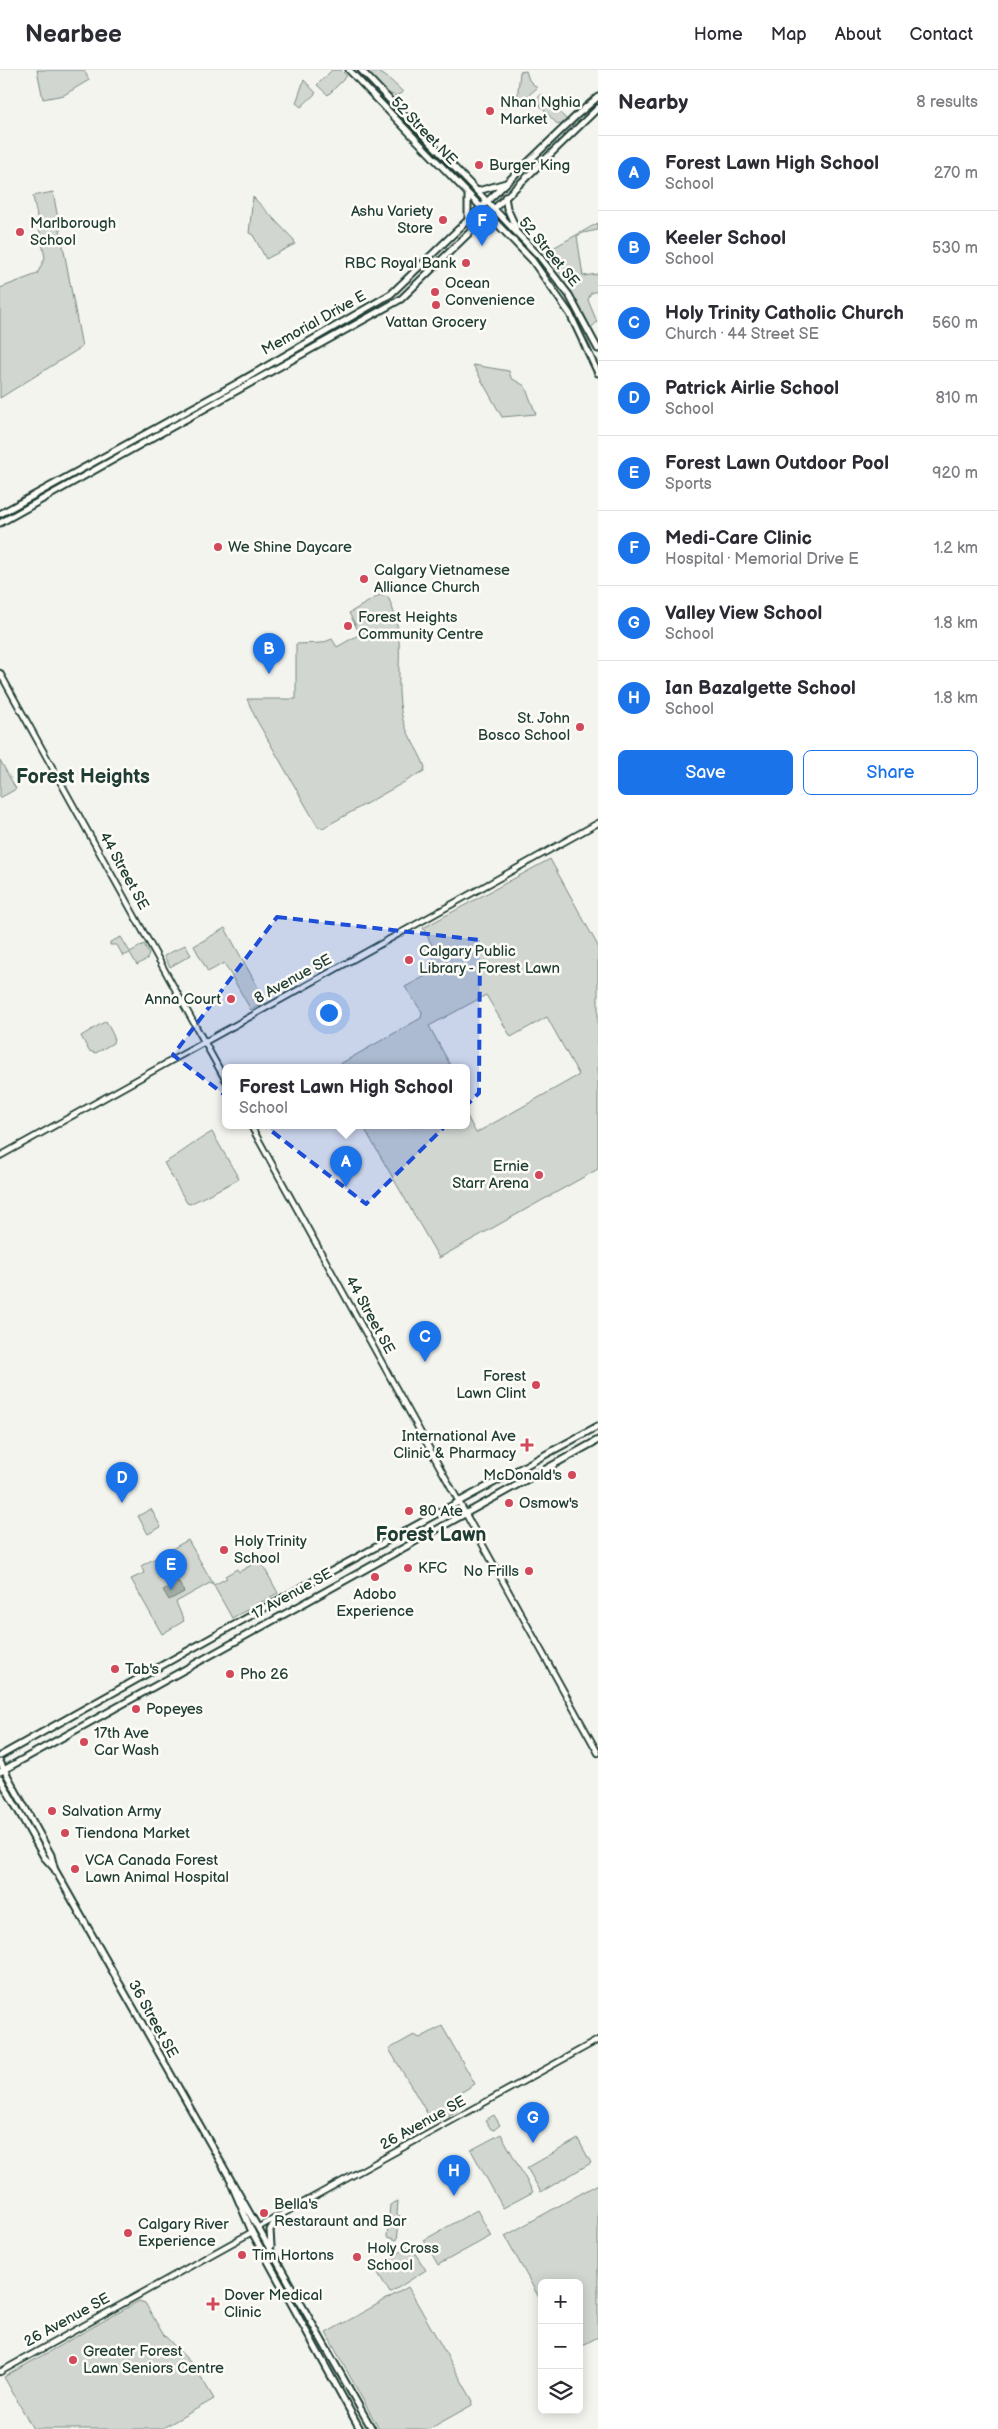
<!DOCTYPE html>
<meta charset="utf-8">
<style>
:root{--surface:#fff;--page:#f7f7f7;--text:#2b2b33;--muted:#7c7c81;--line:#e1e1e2;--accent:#1a73e8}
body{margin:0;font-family:"Balsamiq Sans",sans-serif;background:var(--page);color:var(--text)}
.controls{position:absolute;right:15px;bottom:15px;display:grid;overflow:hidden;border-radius:8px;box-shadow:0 2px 12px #0003}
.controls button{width:45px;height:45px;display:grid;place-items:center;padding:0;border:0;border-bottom:1px solid var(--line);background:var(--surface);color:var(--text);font:25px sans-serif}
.you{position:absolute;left:328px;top:942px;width:18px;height:18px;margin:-12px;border:4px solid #fff;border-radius:50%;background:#1a73e8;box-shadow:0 0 0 8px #1a73e833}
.badge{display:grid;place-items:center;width:32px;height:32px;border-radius:50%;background:var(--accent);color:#fff;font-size:16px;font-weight:700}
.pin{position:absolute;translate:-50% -41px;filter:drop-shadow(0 1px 2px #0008)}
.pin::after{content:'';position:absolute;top:26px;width:18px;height:15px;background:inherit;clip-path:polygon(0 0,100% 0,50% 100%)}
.popup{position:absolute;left:222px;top:994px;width:248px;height:65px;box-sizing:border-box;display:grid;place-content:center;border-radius:8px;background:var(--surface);filter:drop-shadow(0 1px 4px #0005);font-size:16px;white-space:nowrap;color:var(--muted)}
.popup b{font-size:19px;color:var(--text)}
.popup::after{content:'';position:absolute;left:50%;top:100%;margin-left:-10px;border:10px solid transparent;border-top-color:var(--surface)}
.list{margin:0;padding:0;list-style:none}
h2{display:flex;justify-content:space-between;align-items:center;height:65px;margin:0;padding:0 20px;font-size:21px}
h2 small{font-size:16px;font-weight:400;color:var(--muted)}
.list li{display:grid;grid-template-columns:32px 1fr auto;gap:15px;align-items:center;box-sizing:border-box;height:75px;padding:0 20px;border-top:1px solid var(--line)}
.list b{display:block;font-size:19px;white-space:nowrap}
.list p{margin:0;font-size:16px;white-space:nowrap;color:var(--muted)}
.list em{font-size:16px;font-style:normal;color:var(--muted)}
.actions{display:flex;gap:10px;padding:15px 20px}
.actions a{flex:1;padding:11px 0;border:1px solid var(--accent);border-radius:8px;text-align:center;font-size:18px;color:var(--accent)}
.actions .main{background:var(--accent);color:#fff}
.icon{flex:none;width:28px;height:28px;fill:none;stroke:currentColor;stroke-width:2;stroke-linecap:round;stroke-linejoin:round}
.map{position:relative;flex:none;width:598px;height:2359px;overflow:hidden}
header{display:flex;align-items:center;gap:30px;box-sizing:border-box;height:70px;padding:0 25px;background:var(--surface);border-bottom:1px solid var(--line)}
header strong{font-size:24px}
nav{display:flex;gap:28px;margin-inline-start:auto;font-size:18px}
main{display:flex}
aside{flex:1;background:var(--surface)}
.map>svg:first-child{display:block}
.green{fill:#d1d6d1;stroke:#788a82}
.water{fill:#a3aea7;stroke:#6e8179}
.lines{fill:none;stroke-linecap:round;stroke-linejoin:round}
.minor-casing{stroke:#1f3d34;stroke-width:8}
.major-casing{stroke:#1f3d34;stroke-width:9}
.minor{stroke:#fdfcf7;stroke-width:4.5}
.major{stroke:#fdfcf7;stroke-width:5}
.marked{fill:#1d4ed8;fill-opacity:0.2;stroke:#1d4ed8;stroke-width:4;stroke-dasharray:10 6;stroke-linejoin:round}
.poi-dot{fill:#d1495b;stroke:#fdfcf7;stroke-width:2}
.labels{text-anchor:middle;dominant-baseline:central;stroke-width:5;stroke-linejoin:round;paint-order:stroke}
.poi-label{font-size:15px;fill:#1f3d34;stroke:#fdfcf7;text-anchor:start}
.street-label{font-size:15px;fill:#1f3d34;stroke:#fdfcf7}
.district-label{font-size:20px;font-weight:bold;fill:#1f3d34;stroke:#fdfcf7}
</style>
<header>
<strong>Nearbee</strong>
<nav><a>Home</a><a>Map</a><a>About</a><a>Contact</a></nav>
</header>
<main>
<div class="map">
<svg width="598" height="2359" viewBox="0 0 598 2359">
<rect width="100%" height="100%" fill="#f4f4ef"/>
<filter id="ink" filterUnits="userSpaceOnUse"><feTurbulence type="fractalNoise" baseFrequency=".02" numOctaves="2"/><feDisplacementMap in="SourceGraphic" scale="10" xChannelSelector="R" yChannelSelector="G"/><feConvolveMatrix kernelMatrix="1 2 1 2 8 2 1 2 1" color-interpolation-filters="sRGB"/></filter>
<g filter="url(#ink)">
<g class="green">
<polygon points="37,0 84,0 89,10 64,25 43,29"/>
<polygon points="332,0 341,0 347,6 328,25 317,15"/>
<path d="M364 0C383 0 389 9 403 22L396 26 385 22Z"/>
<polygon points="526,1 529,10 537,18 524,29 517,30 520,2"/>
<polygon points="304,10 316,23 301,37 296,33"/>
<polygon points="542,24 567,50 562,55 556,53 535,30"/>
<polygon points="53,122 82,277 0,328 0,218 37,204 45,188 33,126"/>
<polygon points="253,127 294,170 295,174 266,189 253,165 249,163"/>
<polygon points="598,153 598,160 583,163 577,166 583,206 598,204 598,221 591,223 588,230 597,252 591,258 568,218 542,184"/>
<polygon points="473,295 509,301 511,308 525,316 536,344 502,347"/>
<path d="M380 525 388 527C408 570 394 599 401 641 404 662 418 678 425 697L424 701 323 758 318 757 256 649 247 629H296V574L322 573 332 569 337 577 360 564 349 543Z"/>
<polygon points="0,690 16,719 0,728"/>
<polygon points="550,789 598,876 598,1099 439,1188 363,1056 466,1056 466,1044 476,1063 579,1005 547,947 511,967 486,925 429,956 452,998 333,998 421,948 422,942 405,917 435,901 433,896 434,888 438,886 423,858"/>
<polygon points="225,858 266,932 251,940 224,893 208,902 194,876"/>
<polygon points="121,867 130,882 144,874 149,884 147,889 137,895 130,883 123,886 117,875 110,875 110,872"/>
<polygon points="185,875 191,885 170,897 164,886"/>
<polygon points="106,951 114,967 113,973 96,983 89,981 81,966"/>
<path d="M212 1062 239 1109 190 1134 187 1133 164 1093C182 1083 194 1072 212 1062Z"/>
<polygon points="151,1439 161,1457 148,1464 138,1446"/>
<polygon points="188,1470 214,1515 227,1508 225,1506 237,1499 239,1502 260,1490 278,1523 232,1548 214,1516 210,1513 176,1532 184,1551 162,1564 131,1509 144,1503 141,1496"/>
<polygon points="442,1956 475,2014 450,2029 457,2041 433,2053 389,1979 414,1965 420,1968"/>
<polygon points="494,2045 500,2055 494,2060 491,2059 485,2050"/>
<polygon points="501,2064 533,2122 503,2138 471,2080"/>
<polygon points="578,2069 591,2093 541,2122 527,2098"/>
<polygon points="598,2114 598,2267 579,2277 579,2213 542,2213 542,2233 505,2166"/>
<polygon points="398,2131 397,2145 400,2146 397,2170 387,2167 390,2135"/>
<polygon points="477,2140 491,2166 438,2195 424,2170"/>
<polygon points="410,2176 426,2200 390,2223 375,2198"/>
<polygon points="408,2217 473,2331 472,2335 429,2359 379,2359 326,2263"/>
<polygon points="139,2231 145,2233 163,2264 195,2297 214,2329 161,2359 33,2359 4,2307"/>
</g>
<g class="water">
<polygon points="179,1495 184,1498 182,1502 173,1507 169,1506 169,1501"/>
<polygon points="178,1511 184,1522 169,1530 163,1520"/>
</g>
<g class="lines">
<defs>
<g id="minor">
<polyline points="0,603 226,1011"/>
<polyline points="251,1056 598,1683"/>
<polyline points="0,1086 598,753"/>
<polyline points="259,2157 598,1970"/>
<polyline points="0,2302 252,2162"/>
</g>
<g id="major">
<polyline points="349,0 532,190 570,244 598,303"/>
<polyline points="361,0 539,186 569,225 598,279"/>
<polyline points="478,121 506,113"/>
<polyline points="505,127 507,138 516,158"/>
<polyline points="468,150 468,125"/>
<polyline points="477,156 488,152 495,152"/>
<polyline points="0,444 234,315 391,224 578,44 598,27"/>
<polyline points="0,453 401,229 598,38"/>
<polyline points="0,1686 286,1526 598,1356"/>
<polyline points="0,1692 51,1785 54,1797"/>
<polyline points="0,1702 598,1370"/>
<polyline points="0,1708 44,1787 54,1798 372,2359"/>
<polyline points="231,2113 252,2162 360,2359"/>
<polyline points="271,2176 270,2160 277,2148"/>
</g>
</defs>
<use href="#minor" class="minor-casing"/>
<use href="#major" class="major-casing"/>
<use href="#minor" class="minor"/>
<use href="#major" class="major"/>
</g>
</g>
<path class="marked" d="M277 847 480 870 479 1023 366 1134 173 985Z"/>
<g class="poi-dot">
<circle cx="490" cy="41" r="5"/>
<circle cx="479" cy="95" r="5"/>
<circle cx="443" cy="150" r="5"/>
<circle cx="20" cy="162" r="5"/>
<circle cx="466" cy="193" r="5"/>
<circle cx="435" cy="222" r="5"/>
<circle cx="436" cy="235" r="5"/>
<circle cx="218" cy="477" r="5"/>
<circle cx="364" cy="509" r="5"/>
<circle cx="348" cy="556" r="5"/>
<circle cx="580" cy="657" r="5"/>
<circle cx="409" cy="890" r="5"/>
<circle cx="231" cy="929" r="5"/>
<circle cx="539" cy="1105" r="5"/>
<circle cx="536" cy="1315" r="5"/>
<path d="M524.5 1367.5h5v5h5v5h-5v5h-5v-5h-5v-5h5z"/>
<circle cx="572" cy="1405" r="5"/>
<circle cx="509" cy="1433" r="5"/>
<circle cx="409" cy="1441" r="5"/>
<circle cx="224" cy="1480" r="5"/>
<circle cx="408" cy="1498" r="5"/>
<circle cx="529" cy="1501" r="5"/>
<circle cx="375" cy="1507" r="5"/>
<circle cx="115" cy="1599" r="5"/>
<circle cx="230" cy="1604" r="5"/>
<circle cx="136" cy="1639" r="5"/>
<circle cx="84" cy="1672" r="5"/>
<circle cx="52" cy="1741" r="5"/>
<circle cx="65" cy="1763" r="5"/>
<circle cx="75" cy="1799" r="5"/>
<circle cx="264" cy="2143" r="5"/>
<circle cx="128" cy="2163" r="5"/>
<circle cx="242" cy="2185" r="5"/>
<circle cx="357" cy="2187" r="5"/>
<path d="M210.5 2226.5h5v5h5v5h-5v5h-5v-5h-5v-5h5z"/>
<circle cx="73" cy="2290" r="5"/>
</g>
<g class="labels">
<g class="poi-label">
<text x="500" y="32">Nhan Nghia<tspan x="500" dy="17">Market</tspan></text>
<text x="489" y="95">Burger King</text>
<text x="433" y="141" text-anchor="end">Ashu Variety<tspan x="433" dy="17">Store</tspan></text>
<text x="30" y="153">Marlborough<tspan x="30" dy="17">School</tspan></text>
<text x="456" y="193" text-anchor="end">RBC Royal Bank</text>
<text x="445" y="213">Ocean<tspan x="445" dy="17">Convenience</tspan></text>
<text x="436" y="252" text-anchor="middle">Vattan Grocery</text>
<text x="228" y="477">We Shine Daycare</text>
<text x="374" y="500">Calgary Vietnamese<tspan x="374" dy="17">Alliance Church</tspan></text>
<text x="358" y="547">Forest Heights<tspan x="358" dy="17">Community Centre</tspan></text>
<text x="570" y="648" text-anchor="end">St. John<tspan x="570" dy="17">Bosco School</tspan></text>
<text x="419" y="881">Calgary Public<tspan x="419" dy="17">Library - Forest Lawn</tspan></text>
<text x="221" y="929" text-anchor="end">Anna Court</text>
<text x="529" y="1096" text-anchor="end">Ernie<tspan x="529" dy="17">Starr Arena</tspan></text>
<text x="526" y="1306" text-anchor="end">Forest<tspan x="526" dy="17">Lawn Clint</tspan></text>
<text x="516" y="1366" text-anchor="end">International Ave<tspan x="516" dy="17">Clinic &amp; Pharmacy</tspan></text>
<text x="562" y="1405" text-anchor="end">McDonald's</text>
<text x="519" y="1433">Osmow's</text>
<text x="419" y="1441">80 Ate</text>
<text x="234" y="1471">Holy Trinity<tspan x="234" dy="17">School</tspan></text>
<text x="418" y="1498">KFC</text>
<text x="519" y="1501" text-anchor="end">No Frills</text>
<text x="375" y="1524" text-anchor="middle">Adobo<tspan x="375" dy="17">Experience</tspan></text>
<text x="125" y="1599">Tab's</text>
<text x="240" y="1604">Pho 26</text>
<text x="146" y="1639">Popeyes</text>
<text x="94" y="1663">17th Ave<tspan x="94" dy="17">Car Wash</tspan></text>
<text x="62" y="1741">Salvation Army</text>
<text x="75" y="1763">Tiendona Market</text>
<text x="85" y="1790">VCA Canada Forest<tspan x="85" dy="17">Lawn Animal Hospital</tspan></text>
<text x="274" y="2134">Bella's<tspan x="274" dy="17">Restaraunt and Bar</tspan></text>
<text x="138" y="2154">Calgary River<tspan x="138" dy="17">Experience</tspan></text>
<text x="367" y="2178">Holy Cross<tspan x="367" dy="17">School</tspan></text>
<text x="252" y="2185">Tim Hortons</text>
<text x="224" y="2225">Dover Medical<tspan x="224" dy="17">Clinic</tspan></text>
<text x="83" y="2281">Greater Forest<tspan x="83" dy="17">Lawn Seniors Centre</tspan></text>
</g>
<g class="street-label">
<text transform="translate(424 61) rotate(46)">52 Street NE</text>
<text transform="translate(549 182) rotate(50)">52 Street SE</text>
<text transform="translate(314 253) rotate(-29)">Memorial Drive E</text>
<text transform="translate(124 801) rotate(61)">44 Street SE</text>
<text transform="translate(293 909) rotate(-29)">8 Avenue SE</text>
<text transform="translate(370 1245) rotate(61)">44 Street SE</text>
<text transform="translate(292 1524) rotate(-29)">17 Avenue SE</text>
<text transform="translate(153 1949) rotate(61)">36 Street SE</text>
<text transform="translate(423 2053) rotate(-29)">26 Avenue SE</text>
<text transform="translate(67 2250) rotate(-29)">26 Avenue SE</text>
</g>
<g class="district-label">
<text x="83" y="707">Forest Heights</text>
<text x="431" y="1465">Forest Lawn</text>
</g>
</g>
</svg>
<div class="controls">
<button>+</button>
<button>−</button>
<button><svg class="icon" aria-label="layers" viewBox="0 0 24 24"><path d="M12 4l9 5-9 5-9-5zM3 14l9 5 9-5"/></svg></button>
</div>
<div class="you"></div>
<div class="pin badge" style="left:346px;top:1117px">A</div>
<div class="popup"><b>Forest Lawn High School</b>School</div>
<div class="pin badge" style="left:269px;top:604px">B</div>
<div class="pin badge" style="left:425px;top:1292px">C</div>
<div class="pin badge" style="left:122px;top:1433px">D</div>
<div class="pin badge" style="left:171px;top:1520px">E</div>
<div class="pin badge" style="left:482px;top:176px">F</div>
<div class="pin badge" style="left:533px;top:2073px">G</div>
<div class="pin badge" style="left:454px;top:2126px">H</div>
</div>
<aside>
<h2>Nearby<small>8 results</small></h2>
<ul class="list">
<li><span class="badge">A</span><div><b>Forest Lawn High School</b><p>School</p></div><em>270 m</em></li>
<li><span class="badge">B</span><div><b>Keeler School</b><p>School</p></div><em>530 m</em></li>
<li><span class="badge">C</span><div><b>Holy Trinity Catholic Church</b><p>Church · 44 Street SE</p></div><em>560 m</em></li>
<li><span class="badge">D</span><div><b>Patrick Airlie School</b><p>School</p></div><em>810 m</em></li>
<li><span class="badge">E</span><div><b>Forest Lawn Outdoor Pool</b><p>Sports</p></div><em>920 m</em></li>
<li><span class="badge">F</span><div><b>Medi-Care Clinic</b><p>Hospital · Memorial Drive E</p></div><em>1.2 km</em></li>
<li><span class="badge">G</span><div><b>Valley View School</b><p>School</p></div><em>1.8 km</em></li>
<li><span class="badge">H</span><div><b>Ian Bazalgette School</b><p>School</p></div><em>1.8 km</em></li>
</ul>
<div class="actions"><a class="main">Save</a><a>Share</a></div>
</aside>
</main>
